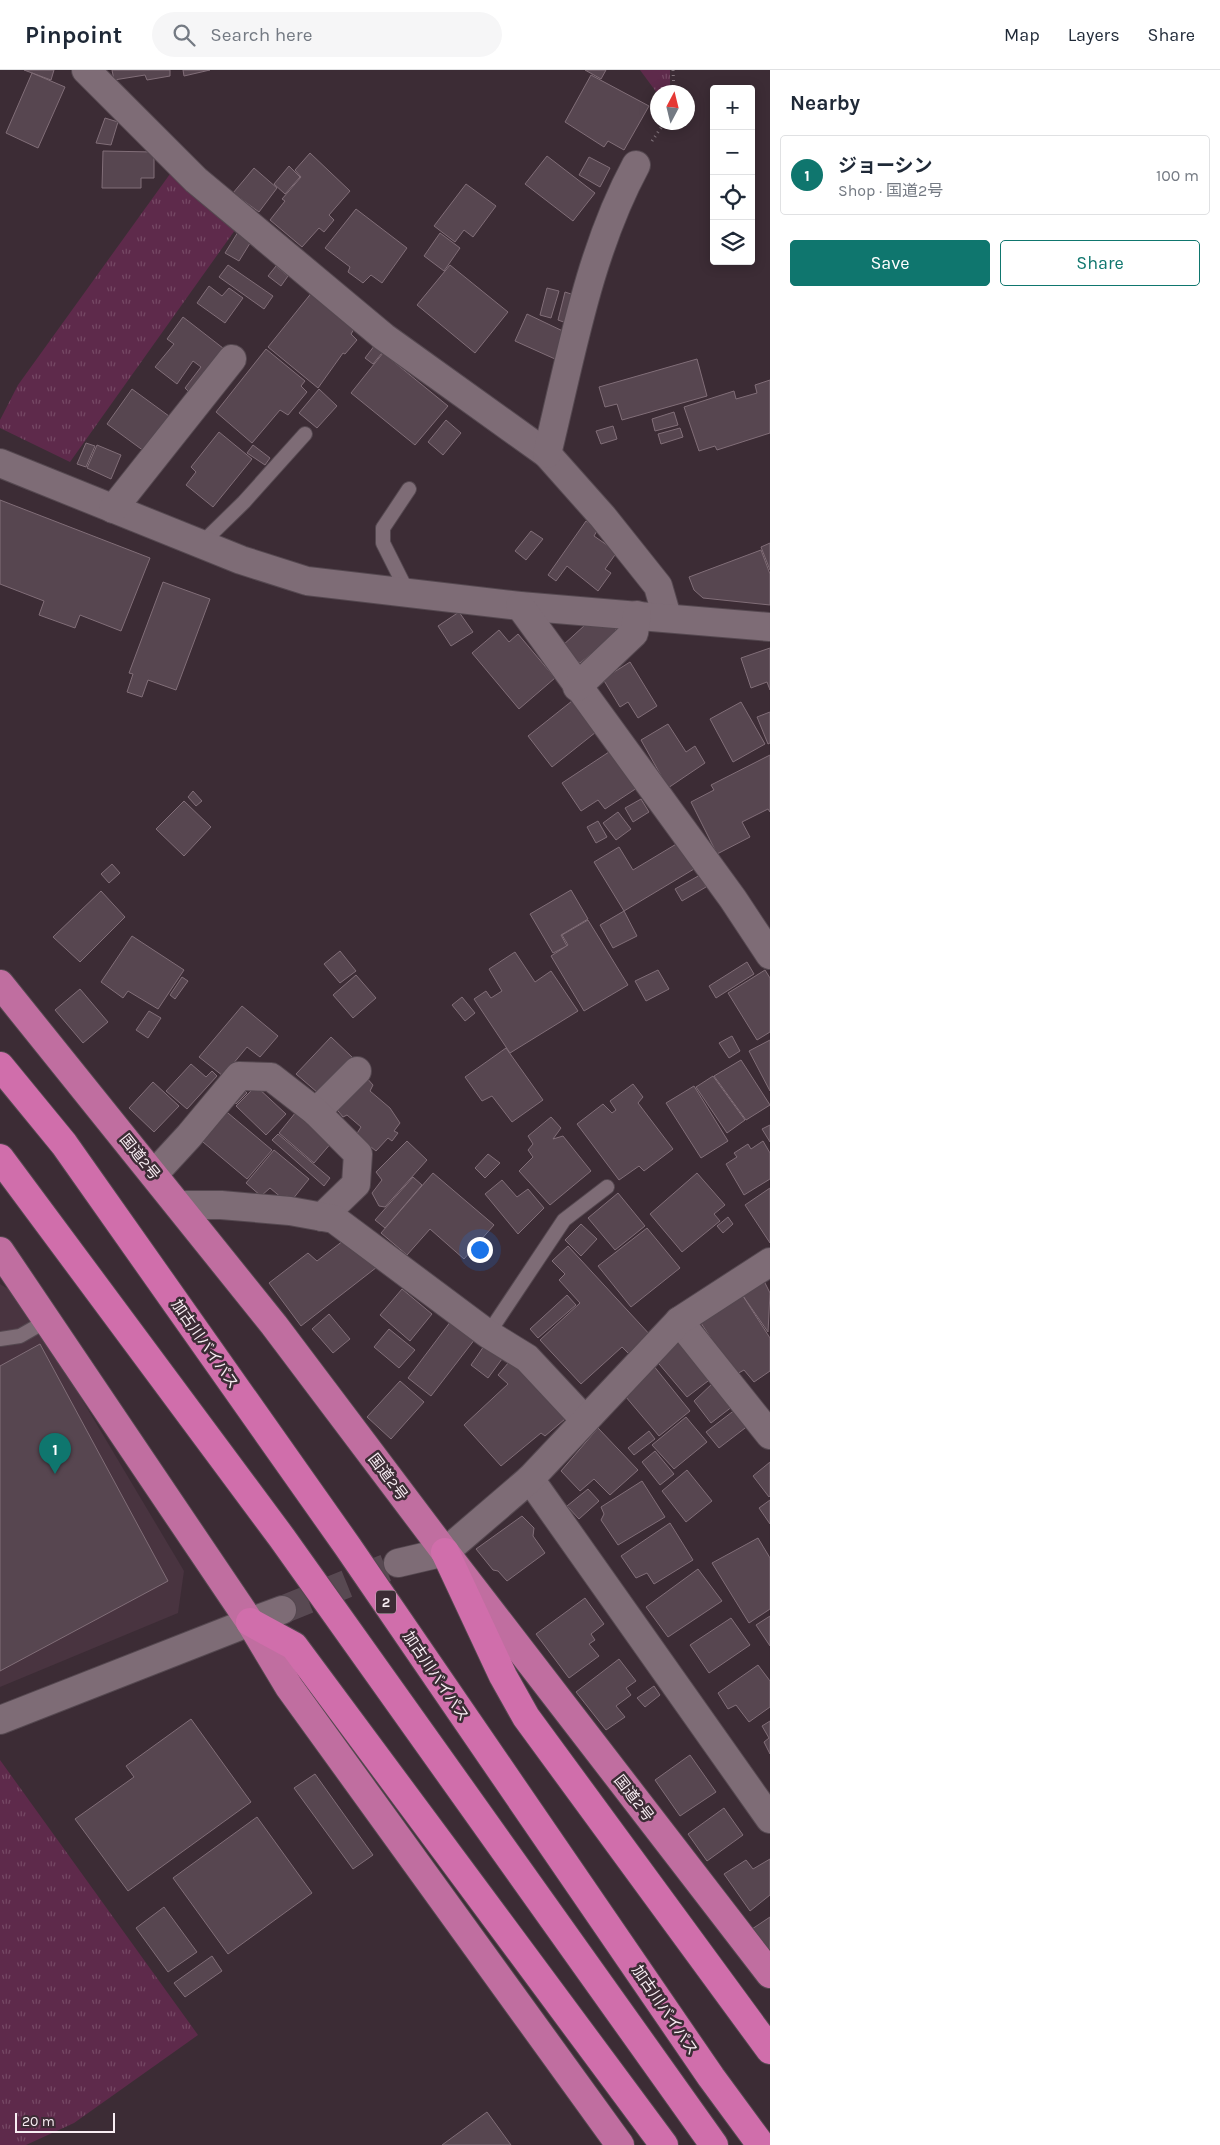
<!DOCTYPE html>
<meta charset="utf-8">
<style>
:root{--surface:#fff;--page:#f6f6f7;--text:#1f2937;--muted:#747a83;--line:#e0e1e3;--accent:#0f766e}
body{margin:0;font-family:Karla,"Noto Sans JP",sans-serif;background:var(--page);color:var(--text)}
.controls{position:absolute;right:15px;top:15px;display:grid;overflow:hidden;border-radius:5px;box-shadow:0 2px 12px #0003}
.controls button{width:45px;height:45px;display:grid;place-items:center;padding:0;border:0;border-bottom:1px solid var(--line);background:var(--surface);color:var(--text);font:25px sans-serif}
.compass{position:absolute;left:650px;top:15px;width:45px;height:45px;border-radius:50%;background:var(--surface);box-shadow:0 2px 12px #0003;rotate:7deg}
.scale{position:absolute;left:15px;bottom:12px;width:100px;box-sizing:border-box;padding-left:5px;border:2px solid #f8edf3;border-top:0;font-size:14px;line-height:18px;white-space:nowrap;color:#f8edf3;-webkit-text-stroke:4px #3c2c35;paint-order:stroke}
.you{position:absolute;left:479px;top:1179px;width:18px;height:18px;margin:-12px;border:4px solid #fff;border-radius:50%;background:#1a73e8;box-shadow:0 0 0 8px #1a73e833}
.badge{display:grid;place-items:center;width:32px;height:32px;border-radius:50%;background:var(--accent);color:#fff;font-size:16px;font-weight:700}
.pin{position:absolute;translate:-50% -41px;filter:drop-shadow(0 1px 2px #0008)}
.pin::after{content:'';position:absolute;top:26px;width:18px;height:15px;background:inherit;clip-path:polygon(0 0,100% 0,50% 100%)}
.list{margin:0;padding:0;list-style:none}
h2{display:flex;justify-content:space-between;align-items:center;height:65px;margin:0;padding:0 20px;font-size:21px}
h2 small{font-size:16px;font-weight:400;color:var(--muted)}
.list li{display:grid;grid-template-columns:32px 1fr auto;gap:15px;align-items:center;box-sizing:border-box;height:80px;margin:0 10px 10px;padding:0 10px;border:1px solid var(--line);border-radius:5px}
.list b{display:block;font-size:19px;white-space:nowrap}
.list p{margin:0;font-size:16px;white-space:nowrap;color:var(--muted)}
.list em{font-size:16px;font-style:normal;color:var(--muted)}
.actions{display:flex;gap:10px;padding:15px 20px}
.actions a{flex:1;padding:11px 0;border:1px solid var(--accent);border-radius:5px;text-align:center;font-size:18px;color:var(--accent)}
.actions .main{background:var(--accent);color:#fff}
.icon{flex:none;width:28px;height:28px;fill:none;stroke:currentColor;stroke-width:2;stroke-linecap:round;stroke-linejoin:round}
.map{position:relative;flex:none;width:770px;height:2075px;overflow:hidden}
header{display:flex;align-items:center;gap:30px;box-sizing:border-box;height:70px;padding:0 25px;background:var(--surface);border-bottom:1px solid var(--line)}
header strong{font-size:24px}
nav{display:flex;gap:28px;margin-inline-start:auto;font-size:18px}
.search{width:350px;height:45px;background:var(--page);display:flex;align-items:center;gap:12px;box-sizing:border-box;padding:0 18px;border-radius:28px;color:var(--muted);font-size:19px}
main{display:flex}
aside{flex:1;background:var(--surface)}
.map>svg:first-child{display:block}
.built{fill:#493440}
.grass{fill:url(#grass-tufts)}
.building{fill:#574650;stroke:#816e78}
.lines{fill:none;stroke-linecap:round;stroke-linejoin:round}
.minor-tunnel{stroke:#584952;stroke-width:28;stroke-dasharray:28 14;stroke-linecap:butt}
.service-casing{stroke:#554850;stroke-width:16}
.minor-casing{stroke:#554850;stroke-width:30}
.tertiary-casing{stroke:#554850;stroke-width:30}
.trunk-casing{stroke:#554850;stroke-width:30}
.motorway-casing{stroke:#554850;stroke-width:30}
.path{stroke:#81737b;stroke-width:3;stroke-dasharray:1 4;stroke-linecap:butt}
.service{stroke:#7e6c76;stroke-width:14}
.minor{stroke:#7e6c76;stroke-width:28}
.tertiary{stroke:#7e6c76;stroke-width:28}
.trunk{stroke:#c06ea0;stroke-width:28}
.motorway{stroke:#d06eab;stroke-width:28}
.labels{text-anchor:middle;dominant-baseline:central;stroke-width:5;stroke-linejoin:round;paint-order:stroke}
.shield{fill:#3c2c35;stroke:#c0b3ba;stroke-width:1}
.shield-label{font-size:14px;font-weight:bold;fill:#f8edf3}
.street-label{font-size:15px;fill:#f8edf3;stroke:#3c2c35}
</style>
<header>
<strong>Pinpoint</strong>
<div class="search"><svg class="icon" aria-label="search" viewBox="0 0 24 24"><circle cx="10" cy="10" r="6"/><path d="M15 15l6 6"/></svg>Search here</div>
<nav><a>Map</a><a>Layers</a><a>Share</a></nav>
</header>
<main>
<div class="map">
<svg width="770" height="2075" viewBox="0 0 770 2075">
<defs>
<pattern id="grass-tufts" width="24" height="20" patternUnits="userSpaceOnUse" patternTransform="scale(1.25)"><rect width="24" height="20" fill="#5e2a4b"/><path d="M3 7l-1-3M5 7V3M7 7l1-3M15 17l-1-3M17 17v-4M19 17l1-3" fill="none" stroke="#764965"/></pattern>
</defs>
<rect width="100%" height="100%" fill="#3c2c35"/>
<polygon class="built" points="0,1214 21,1227 184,1501 178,1543 0,1617"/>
<g class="grass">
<polygon points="640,0 670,0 670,22 657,23"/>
<polygon points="175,97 240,153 70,392 0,358 0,350 18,315"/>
<polygon points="0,1690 198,1965 74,2053 26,2075 0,2075"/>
</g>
<g class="building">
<polygon points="24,0 54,0 51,10"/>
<polygon points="112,0 170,0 170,6 147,10 145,5 114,10"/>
<polygon points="183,0 210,0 184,6"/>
<polygon points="585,0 606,0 601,9"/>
<polygon points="32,3 65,17 38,78 6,63"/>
<polygon points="591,5 649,36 624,80 608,71 604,77 565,52"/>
<polygon points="105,48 118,52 111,75 96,73"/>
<polygon points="103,81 154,82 154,108 141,108 141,118 102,118"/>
<polygon points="310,83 350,121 329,145 334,150 324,162 319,158 302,177 270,150 285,131 282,129 301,107 295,100"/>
<polygon points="547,86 595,123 573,151 525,114"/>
<polygon points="589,87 610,98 600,117 579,105"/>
<polygon points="289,96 300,107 285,124 274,114"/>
<polygon points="254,98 277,118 259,142 233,123"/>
<polygon points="466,114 496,136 473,167 464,160 455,172 434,156"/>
<polygon points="356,139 407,178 382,213 371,205 363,213 348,202 350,197 325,178"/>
<polygon points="238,162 252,170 239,191 225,183"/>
<polygon points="440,163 460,178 444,201 424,186"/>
<polygon points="228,195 273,226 264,239 219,207"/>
<polygon points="450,195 508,242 475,283 417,235"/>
<polygon points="276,196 288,206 281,216 268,206"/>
<polygon points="209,216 222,226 229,218 243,228 225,253 197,233"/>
<polygon points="547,218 559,221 551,248 540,245"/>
<polygon points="313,221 356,256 351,264 357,270 345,284 343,283 318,318 268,277"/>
<polygon points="565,222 577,226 569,254 558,250"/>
<polygon points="527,244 567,263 555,289 515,271"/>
<polygon points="183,247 228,282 192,325 185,318 201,297 193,291 177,314 155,297 174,274 167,269"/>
<polygon points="378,271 386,278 373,294 365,288"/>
<polygon points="266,279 305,311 301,316 307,322 288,345 280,340 252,373 216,342"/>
<polygon points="383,283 448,336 415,375 351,323"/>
<polygon points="697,289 707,326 622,350 617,334 605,337 599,317"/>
<polygon points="770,310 770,363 717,380 715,376 699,381 684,337 734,321 736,329 757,323 755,315"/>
<polygon points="132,319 173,349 148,384 107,354"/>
<polygon points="319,319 337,336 317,358 299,343"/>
<polygon points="674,342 678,355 655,361 652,349"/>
<polygon points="446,350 461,363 443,385 428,372"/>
<polygon points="613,356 617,369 601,374 596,361"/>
<polygon points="680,358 683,367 661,374 658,364"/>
<polygon points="219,362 252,389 213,437 186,415 196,402 191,397"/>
<polygon points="86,373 95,376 86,397 77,394"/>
<polygon points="97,375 121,385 111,409 87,398"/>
<polygon points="253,375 270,388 265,395 247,383"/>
<polygon points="0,430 150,488 121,561 80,545 75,558 39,545 44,531 0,514"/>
<polygon points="586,451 598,459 594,466 617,482 605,499 611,503 598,521 567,496 556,511 548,505"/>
<polygon points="531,461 543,469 526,490 515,481"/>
<polygon points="770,473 770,500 761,477"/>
<polygon points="761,480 770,504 770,535 703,528 694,520 689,507"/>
<polygon points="163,512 210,529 176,620 148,610 142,627 127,622 133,604 129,603"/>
<polygon points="459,542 473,562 451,576 438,556"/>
<polygon points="585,555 613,556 618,562 580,593 562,576"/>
<polygon points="499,560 509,572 518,564 555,608 519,639 472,583"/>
<polygon points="770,578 770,620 767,612 751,618 741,588"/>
<polygon points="630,592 657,636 638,648 628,632 620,637 603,609"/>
<polygon points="572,631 596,662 552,697 528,666"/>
<polygon points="741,632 765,674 733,692 710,649"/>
<polygon points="770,642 770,673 768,674 757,647"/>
<polygon points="668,654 686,682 695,676 705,693 668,718 641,670"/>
<polygon points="615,678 640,716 605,739 598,730 581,741 562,713"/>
<polygon points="770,685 770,742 768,739 742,752 750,767 717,784 691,732 714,720 711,715"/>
<polygon points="193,721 202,731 196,736 188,727"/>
<polygon points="641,729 649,742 633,752 625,738"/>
<polygon points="184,731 211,757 184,786 156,759"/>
<polygon points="618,742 631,759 616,770 603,753"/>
<polygon points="598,751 607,767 596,773 587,757"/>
<polygon points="683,770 699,796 624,841 594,792 619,777 633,800"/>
<polygon points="112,794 120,803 109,813 101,804"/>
<polygon points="700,805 706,817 682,831 675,819"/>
<polygon points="571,820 588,849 561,865 567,876 553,883 530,844"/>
<polygon points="101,821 125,847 80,892 53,867"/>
<polygon points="624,841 637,866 613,878 600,855"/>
<polygon points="588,850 628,915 584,941 551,886 568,875 562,865"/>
<polygon points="132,866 184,900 158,939 128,921 123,928 101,912"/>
<polygon points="340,881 356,901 340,913 324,894"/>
<polygon points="515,882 535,912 551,901 578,941 510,983 474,929 486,921 491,928 502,921 489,899"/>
<polygon points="747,892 754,904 716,928 709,916"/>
<polygon points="658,900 669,919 646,931 635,911"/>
<polygon points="765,900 770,908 770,962 757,970 728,923"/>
<polygon points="356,905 376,928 353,948 333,925"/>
<polygon points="182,907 188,911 175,929 170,925"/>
<polygon points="80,919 108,952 83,973 55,940"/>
<polygon points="462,927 475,943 465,951 452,935"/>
<polygon points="242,936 278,966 260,987 247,977 223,1006 199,987"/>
<polygon points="149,941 161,948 148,968 136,960"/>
<polygon points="732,966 740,981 729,988 719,973"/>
<polygon points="331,967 352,987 318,1023 296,1004"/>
<polygon points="770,970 770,1021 749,981"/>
<polygon points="506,978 543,1030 512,1052 492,1026 482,1031 465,1007"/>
<polygon points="741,990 770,1035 746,1050 714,1006"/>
<polygon points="191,994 206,1007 212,1001 217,1006 187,1039 166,1021"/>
<polygon points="365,1006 373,1015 370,1021 390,1038 400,1053 394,1061 398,1063 392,1071 388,1068 376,1081 356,1065 361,1057 347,1045 343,1047 334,1036"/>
<polygon points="713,1006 745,1050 727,1063 696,1017"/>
<polygon points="153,1012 179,1036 154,1062 129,1038"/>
<polygon points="633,1014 643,1027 638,1033 673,1079 644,1101 639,1096 619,1110 577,1054 603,1034 612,1043 616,1040 610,1031"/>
<polygon points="256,1016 286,1044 266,1065 236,1036"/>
<polygon points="694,1016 728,1071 701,1088 666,1033"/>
<polygon points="242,1018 247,1023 236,1034 232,1030"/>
<polygon points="222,1038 272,1080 247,1109 197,1067"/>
<polygon points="296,1042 332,1072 314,1093 279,1063"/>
<polygon points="551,1047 561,1058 553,1069 563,1066 591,1101 550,1135 519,1101 533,1087 528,1080 533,1074 528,1066"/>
<polygon points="770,1055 770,1072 762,1059"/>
<polygon points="278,1064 330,1108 324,1116 272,1070"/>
<polygon points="407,1071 427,1090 385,1137 379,1136 372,1123 382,1110 376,1102"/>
<polygon points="763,1071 770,1083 770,1109 744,1125 726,1094 737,1087 734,1083 748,1074 751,1079"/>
<polygon points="274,1080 309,1109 292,1130 287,1126 283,1129 270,1118 261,1126 246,1113"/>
<polygon points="488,1084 500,1093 485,1108 475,1098"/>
<polygon points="433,1103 494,1155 464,1189 430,1159 407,1185 381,1163"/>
<polygon points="697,1103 725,1135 714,1144 720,1151 682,1182 650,1144"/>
<polygon points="413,1107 422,1115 385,1158 375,1150"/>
<polygon points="502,1110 517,1127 528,1119 544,1138 518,1164 485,1124"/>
<polygon points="770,1118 770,1173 745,1135"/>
<polygon points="618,1123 645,1156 615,1180 588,1148"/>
<polygon points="728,1147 733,1154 723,1163 717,1156"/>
<polygon points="581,1154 597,1169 581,1186 565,1170"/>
<polygon points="647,1158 680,1198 631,1237 598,1196"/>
<polygon points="348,1167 377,1197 301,1256 269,1213 308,1183 317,1191"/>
<polygon points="568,1176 652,1267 631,1286 622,1277 581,1314 540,1270 580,1233 559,1210 565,1204 552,1191"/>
<polygon points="764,1211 770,1223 768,1262 741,1223"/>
<polygon points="402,1219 432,1244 410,1271 380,1245"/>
<polygon points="741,1223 770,1268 770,1301 754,1312 744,1300 735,1305 699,1250"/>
<polygon points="567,1225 576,1235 538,1268 530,1259"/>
<polygon points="329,1244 350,1269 333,1283 312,1259"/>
<polygon points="451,1251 475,1269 431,1326 408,1308"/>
<polygon points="389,1259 415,1280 399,1298 374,1277"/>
<polygon points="679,1267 712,1308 687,1327 654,1288"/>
<polygon points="40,1274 168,1511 0,1601 0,1296"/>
<polygon points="484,1276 502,1289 488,1308 471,1295"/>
<polygon points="509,1292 525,1301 565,1349 545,1366 541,1363 501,1396 464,1355 508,1314 498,1305"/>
<polygon points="653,1295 690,1341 659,1366 620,1320"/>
<polygon points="400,1311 424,1332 391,1369 367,1347"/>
<polygon points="714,1312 733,1336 711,1353 694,1331"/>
<polygon points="736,1339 749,1355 719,1378 706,1362"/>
<polygon points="686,1347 707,1372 674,1399 652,1375"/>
<polygon points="598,1358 638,1400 610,1425 594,1409 580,1421 561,1401"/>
<polygon points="649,1361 655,1369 634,1385 628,1378"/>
<polygon points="655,1381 674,1404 660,1415 642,1392"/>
<polygon points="770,1392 770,1426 769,1427 753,1406"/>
<polygon points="687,1400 712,1431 686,1452 662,1421"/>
<polygon points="642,1411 665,1447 618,1475 601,1450 604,1444 601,1437"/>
<polygon points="588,1419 599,1431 579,1449 567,1436"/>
<polygon points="770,1430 770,1454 759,1438"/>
<polygon points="522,1446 534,1458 533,1466 545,1483 507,1511 498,1501 493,1500 476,1479"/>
<polygon points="670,1453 693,1490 654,1514 647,1503 636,1508 621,1486"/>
<polygon points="758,1468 770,1488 770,1539 749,1553 712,1493"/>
<polygon points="698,1499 722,1531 668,1567 646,1537"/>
<polygon points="585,1528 604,1554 591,1564 595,1570 589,1574 599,1586 569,1608 536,1564"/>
<polygon points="770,1546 770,1576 756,1555"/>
<polygon points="731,1548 750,1575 709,1603 690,1575"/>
<polygon points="619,1589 636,1611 626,1618 631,1625 616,1636 625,1647 606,1660 576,1622"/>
<polygon points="758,1595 770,1611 770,1637 749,1652 736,1635 728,1639 718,1623"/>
<polygon points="654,1616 660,1625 645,1637 637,1628"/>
<polygon points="191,1649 251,1732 128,1821 75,1749 134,1707 126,1696"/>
<polygon points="770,1651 770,1684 764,1672 769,1668 762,1656"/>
<polygon points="690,1685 716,1722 680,1746 655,1710"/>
<polygon points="315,1704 373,1785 353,1799 294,1718"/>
<polygon points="724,1738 743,1765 707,1791 688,1764"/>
<polygon points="257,1747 312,1823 228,1884 173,1808"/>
<polygon points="770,1789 770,1825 750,1841 724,1804 746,1790 753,1799"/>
<polygon points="164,1837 197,1882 168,1902 136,1858"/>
<polygon points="770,1847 770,1883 752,1859"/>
<polygon points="212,1886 222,1901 185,1927 174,1913"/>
<polygon points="487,2042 511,2075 442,2075"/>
</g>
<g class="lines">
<polyline class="minor-tunnel" points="282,1540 398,1493"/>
<defs>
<g id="service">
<polyline points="201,474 244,432 305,364"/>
<polyline points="408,523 383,473 383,458 409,419"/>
<polyline points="488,1264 564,1150 607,1117"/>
<polyline points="0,1269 20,1266 48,1250"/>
</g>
<g id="minor">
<polyline points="86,0 196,110 384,267 547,384 603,447 658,516 667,547"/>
<path d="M547 384C571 287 588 184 636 95"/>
<polyline points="0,393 241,490 307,511 520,536 770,557"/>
<polyline points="113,439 232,289"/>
<polyline points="520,536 733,829 770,885"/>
<polyline points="577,617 634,563 637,545"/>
<polyline points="316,1042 357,1001"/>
<polyline points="154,1104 189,1066 239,1006 271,1007 316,1042 358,1084 356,1114 322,1147"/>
<polyline points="179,1135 221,1135 290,1141 334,1149 488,1264 527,1288 584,1349"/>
<polyline points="679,1251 770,1365"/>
<polyline points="530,1409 770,1749"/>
<polyline points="398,1493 445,1482 530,1409 679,1251 770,1192"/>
<polyline points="250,1552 282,1540"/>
</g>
<polyline id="tertiary" points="0,1650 250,1552"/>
<g id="trunk">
<polyline points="0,914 274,1255 445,1482 770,1904"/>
<polyline points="0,1181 250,1552 289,1617 620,2075"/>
</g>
<g id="motorway">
<polyline points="0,996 64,1074 348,1477 711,2007 761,2075"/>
<polyline points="0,1088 282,1468 714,2075"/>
<polyline points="445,1482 503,1606 526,1647 770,1980"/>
<polyline points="250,1552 294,1576 664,2075"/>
</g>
</defs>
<use href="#service" class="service-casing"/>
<use href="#minor" class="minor-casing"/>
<use href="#tertiary" class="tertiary-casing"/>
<use href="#trunk" class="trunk-casing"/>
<use href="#motorway" class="motorway-casing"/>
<g class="path">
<polyline points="673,0 674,22"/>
<polyline points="652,71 665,52"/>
</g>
<use href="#service" class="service"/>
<use href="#minor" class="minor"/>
<use href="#tertiary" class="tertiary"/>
<use href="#trunk" class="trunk"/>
<use href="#motorway" class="motorway"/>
</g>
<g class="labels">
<rect class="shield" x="376" y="1520.5" width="20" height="23" rx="4"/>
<g class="shield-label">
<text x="386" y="1532">2</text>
</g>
<g class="street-label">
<text transform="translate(140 1087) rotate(51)">国道2号</text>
<text transform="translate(205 1274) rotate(55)">加古川バイパス</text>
<text transform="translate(388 1407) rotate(53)">国道2号</text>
<text transform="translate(436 1606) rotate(56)">加古川バイパス</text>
<text transform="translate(634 1728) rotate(52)">国道2号</text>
<text transform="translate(665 1940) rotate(56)">加古川バイパス</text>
</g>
</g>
</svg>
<div class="controls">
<button>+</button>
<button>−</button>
<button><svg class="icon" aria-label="locate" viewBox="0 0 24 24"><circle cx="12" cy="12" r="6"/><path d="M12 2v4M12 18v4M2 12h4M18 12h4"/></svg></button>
<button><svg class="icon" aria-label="layers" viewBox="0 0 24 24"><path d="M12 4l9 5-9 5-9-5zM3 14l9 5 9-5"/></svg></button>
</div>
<svg class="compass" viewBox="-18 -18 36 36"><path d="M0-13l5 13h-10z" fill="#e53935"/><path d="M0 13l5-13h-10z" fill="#747a83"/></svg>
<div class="scale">20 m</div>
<div class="you"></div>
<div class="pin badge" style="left:55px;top:1404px">1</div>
</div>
<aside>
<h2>Nearby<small></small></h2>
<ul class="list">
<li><span class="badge">1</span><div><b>ジョーシン</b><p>Shop · 国道2号</p></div><em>100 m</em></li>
</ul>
<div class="actions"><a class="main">Save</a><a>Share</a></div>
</aside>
</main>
